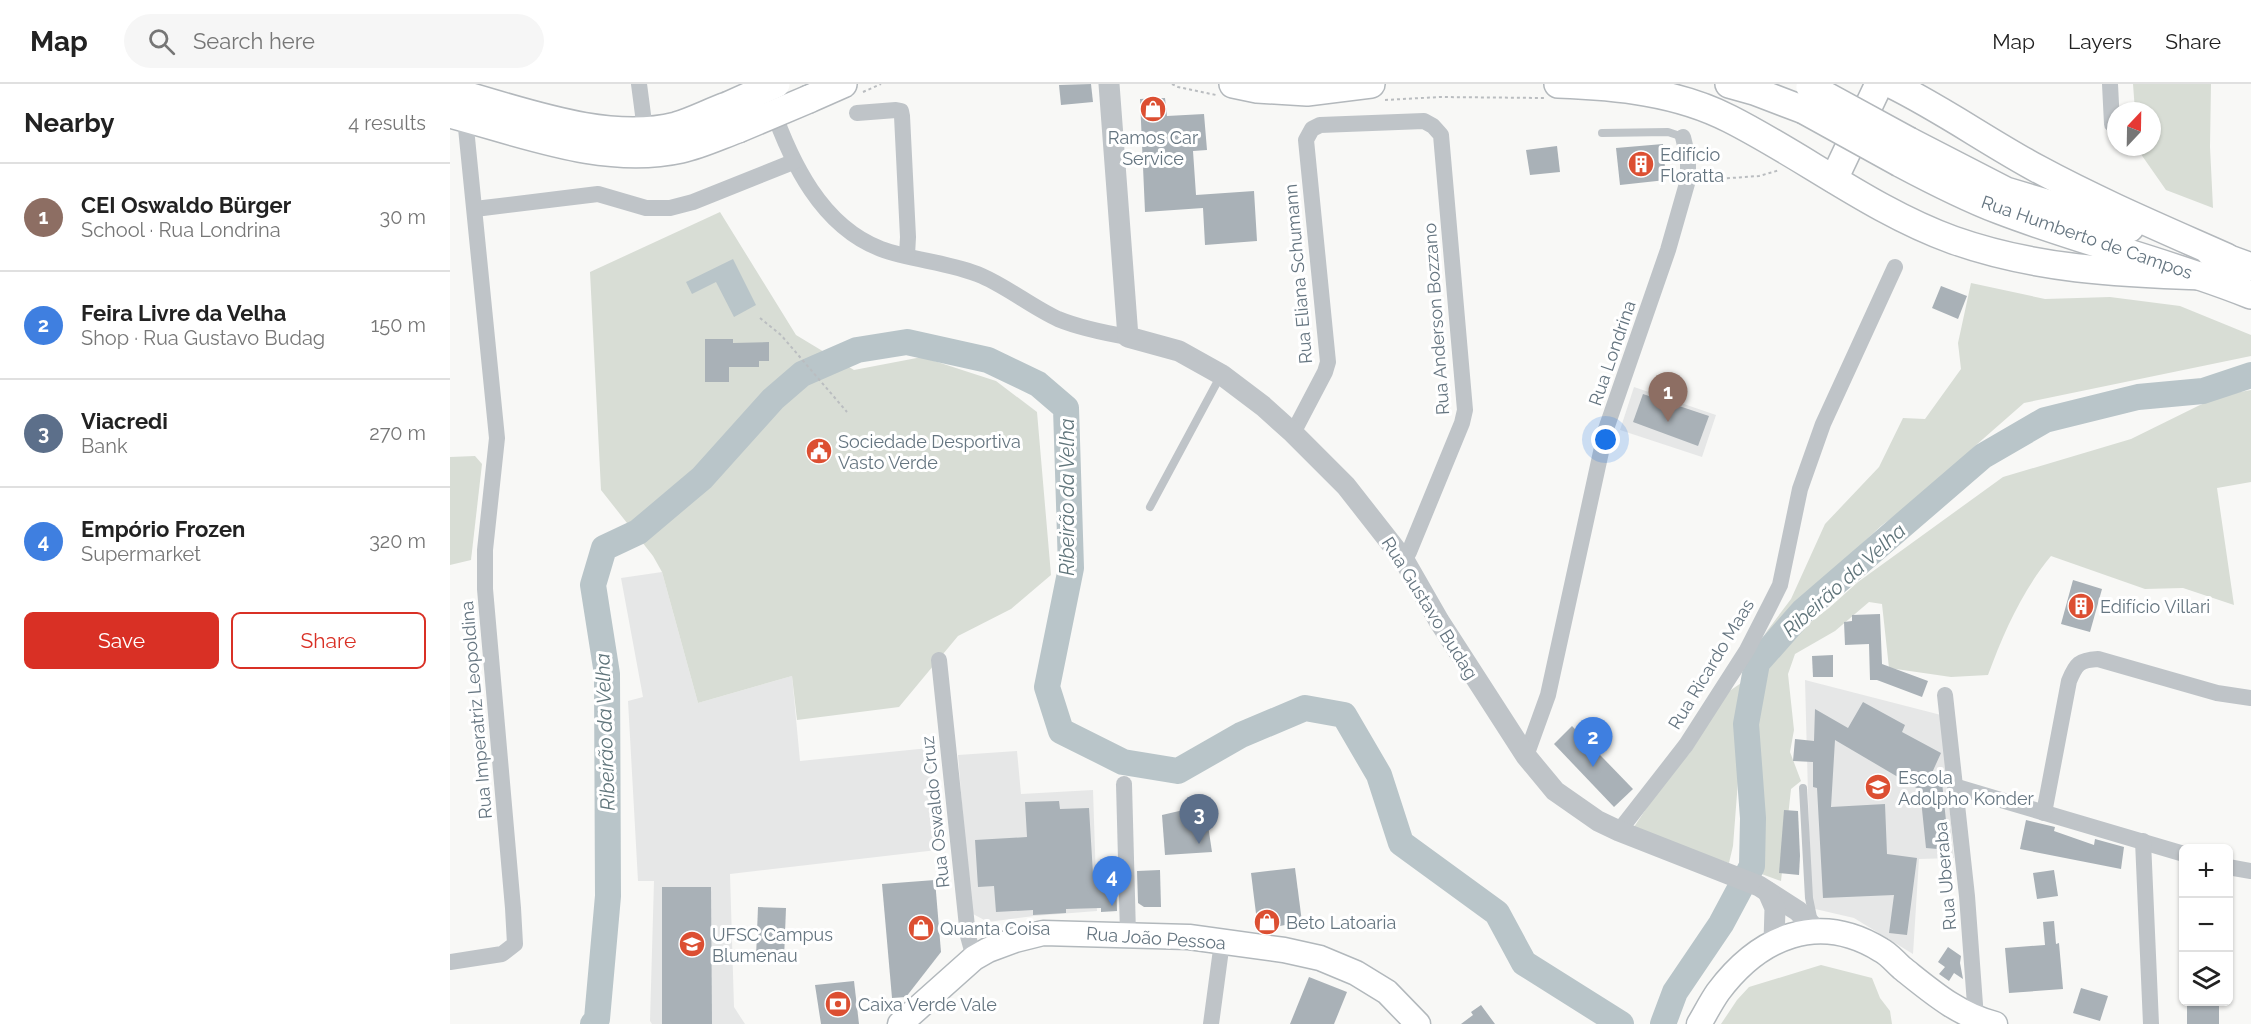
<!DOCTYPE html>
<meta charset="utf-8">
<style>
:root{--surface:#fff;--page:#f6f6f6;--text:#222;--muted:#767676;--line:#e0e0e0;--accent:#d93025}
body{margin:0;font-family:Raleway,sans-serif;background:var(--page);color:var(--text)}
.controls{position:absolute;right:18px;bottom:18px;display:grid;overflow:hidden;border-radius:9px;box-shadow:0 2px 4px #0004}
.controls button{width:54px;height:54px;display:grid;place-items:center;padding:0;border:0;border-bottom:2px solid var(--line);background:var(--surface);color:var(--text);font:30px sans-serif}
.compass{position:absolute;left:1657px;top:18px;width:54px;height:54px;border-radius:50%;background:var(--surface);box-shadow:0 2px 4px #0004;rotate:22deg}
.you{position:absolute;left:1156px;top:356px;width:21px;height:21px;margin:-15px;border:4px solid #fff;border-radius:50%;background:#1a73e8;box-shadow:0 0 0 9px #1a73e833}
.badge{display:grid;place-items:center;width:39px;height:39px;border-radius:50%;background:var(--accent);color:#fff;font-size:20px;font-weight:700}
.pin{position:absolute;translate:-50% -50px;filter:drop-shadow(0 2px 3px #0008)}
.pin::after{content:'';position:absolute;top:32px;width:21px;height:18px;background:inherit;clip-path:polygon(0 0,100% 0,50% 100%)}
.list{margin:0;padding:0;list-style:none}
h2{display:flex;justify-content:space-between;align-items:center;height:78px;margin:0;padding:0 24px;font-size:26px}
h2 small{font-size:20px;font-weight:400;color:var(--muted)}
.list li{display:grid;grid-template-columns:39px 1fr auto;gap:18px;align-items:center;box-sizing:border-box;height:108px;padding:0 24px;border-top:2px solid var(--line)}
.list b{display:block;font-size:22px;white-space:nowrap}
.list p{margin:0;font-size:20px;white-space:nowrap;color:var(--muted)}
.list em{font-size:20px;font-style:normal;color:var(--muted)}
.actions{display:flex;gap:12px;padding:18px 24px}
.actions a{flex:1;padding:14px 0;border:2px solid var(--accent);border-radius:9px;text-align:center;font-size:21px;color:var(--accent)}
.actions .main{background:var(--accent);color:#fff}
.icon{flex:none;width:33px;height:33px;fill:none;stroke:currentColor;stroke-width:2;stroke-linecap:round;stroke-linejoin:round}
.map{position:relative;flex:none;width:1801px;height:940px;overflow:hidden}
header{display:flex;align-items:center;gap:36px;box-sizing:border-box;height:84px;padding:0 30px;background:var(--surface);border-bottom:2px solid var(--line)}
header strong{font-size:28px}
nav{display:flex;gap:33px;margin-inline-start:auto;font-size:21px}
.search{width:420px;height:54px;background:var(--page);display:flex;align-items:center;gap:15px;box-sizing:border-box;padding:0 21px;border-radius:33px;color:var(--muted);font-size:22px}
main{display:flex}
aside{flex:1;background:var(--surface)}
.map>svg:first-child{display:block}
.built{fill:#e6e7e7}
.green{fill:#d8ddd5}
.water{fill:#b9c5c9}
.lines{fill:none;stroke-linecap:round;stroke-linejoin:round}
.river{stroke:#b9c5c9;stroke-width:26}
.building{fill:#a9b1b7}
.secondary-casing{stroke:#b2b8bc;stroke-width:27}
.primary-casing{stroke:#b3b8bc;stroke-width:30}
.path{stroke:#babdc0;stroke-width:2;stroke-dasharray:3 3;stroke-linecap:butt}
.service{stroke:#bfc4c8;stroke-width:8}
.minor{stroke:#bfc4c8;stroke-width:16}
.tertiary{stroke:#bfc4c8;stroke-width:21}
.secondary{stroke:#fff;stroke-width:24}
.primary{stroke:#fff;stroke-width:27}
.primary-bridge-casing{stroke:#b3b8bc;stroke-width:30;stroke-linecap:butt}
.primary-bridge{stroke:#fff;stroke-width:27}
.labels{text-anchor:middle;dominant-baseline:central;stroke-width:6;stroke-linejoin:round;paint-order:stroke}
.poi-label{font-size:18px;fill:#657580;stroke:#fff;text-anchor:start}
.street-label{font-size:18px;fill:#657580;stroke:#fff}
.water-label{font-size:20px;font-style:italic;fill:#5f747a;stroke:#fff}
</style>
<header>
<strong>Map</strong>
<div class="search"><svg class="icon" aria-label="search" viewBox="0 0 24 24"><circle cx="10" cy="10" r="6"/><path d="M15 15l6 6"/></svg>Search here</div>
<nav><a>Map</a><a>Layers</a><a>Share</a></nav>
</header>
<main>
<aside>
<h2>Nearby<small>4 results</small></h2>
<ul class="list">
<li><span class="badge" style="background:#8d6e63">1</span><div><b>CEI Oswaldo Bürger</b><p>School · Rua Londrina</p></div><em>30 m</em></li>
<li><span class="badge" style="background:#3f7fe0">2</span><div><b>Feira Livre da Velha</b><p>Shop · Rua Gustavo Budag</p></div><em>150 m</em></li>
<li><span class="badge" style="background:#5c6f8a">3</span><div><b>Viacredi</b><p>Bank</p></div><em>270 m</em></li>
<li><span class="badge" style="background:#3f7fe0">4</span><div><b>Empório Frozen</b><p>Supermarket</p></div><em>320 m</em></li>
</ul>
<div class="actions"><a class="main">Save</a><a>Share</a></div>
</aside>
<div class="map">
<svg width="1801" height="940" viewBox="0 0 1801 940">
<rect width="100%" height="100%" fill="#f8f8f6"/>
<g class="built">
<polygon points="1184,303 1266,331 1252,373 1170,346"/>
<polygon points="212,488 248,619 342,592 350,677 479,664 487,766 280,790 284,923 295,940 202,940 200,937 204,797 188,797 178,617 193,613 171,494"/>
<polygon points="1355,596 1491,631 1504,774 1469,775 1463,870 1404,834 1361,824"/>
<polygon points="567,667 571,710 643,706 647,827 584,832 538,838 523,830 520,821 508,671"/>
</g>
<g class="green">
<polygon points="1683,0 1761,0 1760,63 1763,124 1716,106 1686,63 1702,63 1702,27 1685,27"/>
<polygon points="270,128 346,251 404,286 472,273 546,297 587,328 601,491 561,525 508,552 449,623 347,636 342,592 248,619 212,488 203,472 151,406 140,188"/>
<polygon points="1521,199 1595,215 1660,213 1730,222 1801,251 1801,272 1574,319 1525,362 1483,403 1431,442 1314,551 1341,515 1375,440 1429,383 1453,334 1475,335 1511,285 1508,259"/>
<path d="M1801 306V398L1767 404 1784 521 1733 504 1695 505 1601 472C1572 507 1554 548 1538 591L1501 593 1439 584 1432 520 1419 518 1385 547 1345 570 1338 590 1344 646 1340 668 1351 697 1341 705 1331 797 1306 788 1308 714 1305 653 1310 584 1337 556 1379 524 1408 498 1553 393 1681 355 1750 321 1779 310Z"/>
<polygon points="25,372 32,380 21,476 0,481 0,373"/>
<polygon points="1297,595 1286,660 1288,697 1283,762 1279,779 1228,762 1184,743 1218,692 1239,670 1278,608"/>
<polygon points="1371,881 1422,894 1430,914 1440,927 1442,940 1271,940 1287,916 1299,903"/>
</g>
<polygon class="water" points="283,175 306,221 284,233 266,198 242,210 236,198"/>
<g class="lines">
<g class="river">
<polyline points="143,940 147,935 158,812 157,590 143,501 154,464 188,448 252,394 323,315 352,290 407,266 457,258 538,276 588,300 616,324 621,484 597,603 611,647 673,678 728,687 791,651 855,624 894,631 929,691 951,759 1047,829 1074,879 1171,940"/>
<polyline points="1213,940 1225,908 1271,840 1302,782 1303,734 1296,640 1307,579 1353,527 1533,372 1595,336 1688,313 1753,307 1801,291"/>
</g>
</g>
<g class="building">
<polygon points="641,0 643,18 611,21 609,1"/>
<polygon points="715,14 717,32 754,30 757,66 743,67 746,111 804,107 807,157 755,161 753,124 695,128 690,15"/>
<polygon points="1213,60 1216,96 1170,101 1166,64"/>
<polygon points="1107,62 1110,88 1080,91 1076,66"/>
<polygon points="1491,202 1517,212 1508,235 1482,224"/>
<polygon points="255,255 283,255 283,259 319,258 319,277 309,277 309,283 279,283 279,298 255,298"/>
<polygon points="1193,310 1259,332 1248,362 1183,338"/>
<polygon points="1623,496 1652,505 1640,548 1611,540"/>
<polygon points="1430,530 1432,580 1478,597 1472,613 1427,596 1420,596 1419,560 1395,561 1394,538 1402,537 1402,531"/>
<polygon points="1383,571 1383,593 1363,593 1362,572"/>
<polygon points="1413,618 1455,641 1452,648 1491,669 1481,691 1492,698 1499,766 1476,764 1470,706 1385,656 1381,723 1435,720 1437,770 1467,774 1457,851 1439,849 1444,811 1373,814 1367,704 1363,703 1363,678 1343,677 1345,655 1364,657 1365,625 1398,644"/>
<polygon points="1122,642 1183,705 1164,723 1104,660"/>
<polygon points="609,717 610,725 639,724 643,790 666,790 667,827 651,828 651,824 616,825 616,829 583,831 583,826 546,828 544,802 528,803 525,756 577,753 575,718"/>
<polygon points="755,721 762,768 715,771 712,731"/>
<polygon points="1334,726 1348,727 1350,772 1349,791 1329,789"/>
<polygon points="1576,736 1605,743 1604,747 1644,761 1645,755 1674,763 1671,785 1570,765"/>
<polygon points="845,784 852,838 808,846 801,789"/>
<polygon points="710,786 711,823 694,823 688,819 687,787"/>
<polygon points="1604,786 1608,812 1587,815 1583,789"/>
<polygon points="485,796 491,868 456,913 442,914 432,800"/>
<polygon points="212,803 261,803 262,940 212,940"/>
<polygon points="308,823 336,824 334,875 306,873"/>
<polygon points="1604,837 1606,860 1609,859 1613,905 1559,909 1555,864 1595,861 1593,838"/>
<polygon points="1498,863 1511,872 1510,879 1513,895 1504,889 1499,897 1489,890 1495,883 1488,878"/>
<polygon points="859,893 897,908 884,940 840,940"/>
<polygon points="404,897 409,940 371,940 365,901"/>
<polygon points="1631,904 1658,912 1650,937 1623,929"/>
<rect x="1737" y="918" width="32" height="22"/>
<polygon points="1031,921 1045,940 1011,940 1023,931 1021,928"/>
</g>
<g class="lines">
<defs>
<g id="secondary">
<polyline points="450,940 524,874 538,866 565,856 593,849 739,853 834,866 870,874 906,889 937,908 968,940"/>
<path d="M1249 940C1255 930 1261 918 1268 908 1309 853 1368 827 1431 866 1439 870 1445 878 1452 884 1481 907 1508 931 1545 940"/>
</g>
<g id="primary">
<polyline points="783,0 807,5 857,8 921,0"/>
<path d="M1108 0C1166 2 1228 8 1280 35 1355 73 1423 127 1503 156 1585 185 1667 189 1753 192"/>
<polyline points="1279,0 1304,7 1354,26"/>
<path d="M1441 0C1492 25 1538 58 1588 85 1649 118 1713 145 1776 173"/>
<path d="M0 7C68 25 155 60 226 42 243 37 260 28 277 22"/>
<polyline points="359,15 393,0"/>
<path d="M0 30C73 49 154 82 231 65 250 61 269 52 288 45"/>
<polyline points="1459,57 1556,107 1680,144"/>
<path d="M1450 79C1482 96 1515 113 1549 126 1632 158 1719 178 1801 211"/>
<polyline points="1384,95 1429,0"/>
<polyline points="1760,168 1801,183"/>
</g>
</defs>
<use href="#secondary" class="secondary-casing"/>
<use href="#primary" class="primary-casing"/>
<g class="path">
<polyline points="722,0 728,3 766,11"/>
<polyline points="413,8 431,0"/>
<polyline points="935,16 990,13 1094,14"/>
<polyline points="1253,96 1309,92 1330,86"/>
<polyline points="310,234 331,251 397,328"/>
</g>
<g class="service">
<polyline points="1152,49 1218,48 1233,53"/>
<polyline points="700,423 771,291"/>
<polyline points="1353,704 1359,814 1364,838"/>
</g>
<g class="minor">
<polyline points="189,0 195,46"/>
<polyline points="1660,0 1662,40"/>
<path d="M321 21C341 78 371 142 431 165 464 177 500 178 532 192 559 204 582 223 608 235 630 244 655 249 678 253"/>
<polyline points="407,29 446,26 451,27 452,32 458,153 457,171"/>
<polyline points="25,125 148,110 196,124 220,124 243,118 343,78"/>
<polyline points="843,349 875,288 878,278 856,56 862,45 870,41 974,37 983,42 991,51 1015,326 1012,339 959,468 954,476"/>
<polyline points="489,576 518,852 524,874"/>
<polyline points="1495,611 1517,812 1526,934"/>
<polyline points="1076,672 1098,611 1156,345 1218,166 1238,96 1238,74 1233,53"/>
<polyline points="674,700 678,850"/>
<polyline points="1507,703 1734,770"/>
<path d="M1594 729 1619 597C1626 580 1629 576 1648 575L1767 609 1801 614"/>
<polyline points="1169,747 1236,661 1297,566 1319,523 1330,501 1350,405 1373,340 1445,183"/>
<polyline points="1693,757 1701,940"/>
<polyline points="1778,783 1801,787"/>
<polyline points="0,878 52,870 65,860 63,824 35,505 35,466 47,354 15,34"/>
<polyline points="761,940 772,858"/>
</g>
<g class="tertiary">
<polyline points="659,0 678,253 729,267 772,291 813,322 843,349 896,402 954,476 989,537 1076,672 1105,707 1148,737 1169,747 1309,802 1348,827 1366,846"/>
<polyline points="1318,808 1325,824 1324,858"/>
</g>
<use href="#secondary" class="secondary"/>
<use href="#primary" class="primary"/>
<defs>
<g id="primary-bridge">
<polyline points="1360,3 1459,57"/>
<polyline points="277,22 326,0"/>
<polyline points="1354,26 1450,79"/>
<polyline points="288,45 359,15"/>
</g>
</defs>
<use href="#primary-bridge" class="primary-bridge-casing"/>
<use href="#primary-bridge" class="primary-bridge"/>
</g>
<defs>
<symbol id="shop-disc" viewBox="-11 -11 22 22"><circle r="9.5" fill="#dc4f32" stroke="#fff"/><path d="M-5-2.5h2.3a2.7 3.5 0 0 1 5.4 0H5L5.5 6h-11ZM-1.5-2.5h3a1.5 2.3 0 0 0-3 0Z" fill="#fff"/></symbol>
<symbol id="building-disc" viewBox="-11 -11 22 22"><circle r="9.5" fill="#dc4f32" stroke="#fff"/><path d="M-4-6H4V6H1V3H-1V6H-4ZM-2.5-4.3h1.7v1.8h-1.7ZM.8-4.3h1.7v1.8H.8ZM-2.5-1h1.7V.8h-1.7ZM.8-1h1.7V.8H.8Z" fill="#fff"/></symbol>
<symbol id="civic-disc" viewBox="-11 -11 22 22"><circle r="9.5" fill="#dc4f32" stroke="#fff"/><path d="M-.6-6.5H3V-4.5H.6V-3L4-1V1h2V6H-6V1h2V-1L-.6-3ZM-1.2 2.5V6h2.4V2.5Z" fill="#fff"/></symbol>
<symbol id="school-disc" viewBox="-11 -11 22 22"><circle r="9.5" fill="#dc4f32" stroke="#fff"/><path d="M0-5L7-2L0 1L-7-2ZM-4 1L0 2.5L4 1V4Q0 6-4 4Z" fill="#fff"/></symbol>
<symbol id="university-disc" viewBox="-11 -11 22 22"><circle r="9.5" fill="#dc4f32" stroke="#fff"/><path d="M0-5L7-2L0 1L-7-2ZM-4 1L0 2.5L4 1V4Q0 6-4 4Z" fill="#fff"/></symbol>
<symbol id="bank-disc" viewBox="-11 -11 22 22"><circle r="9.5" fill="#dc4f32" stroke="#fff"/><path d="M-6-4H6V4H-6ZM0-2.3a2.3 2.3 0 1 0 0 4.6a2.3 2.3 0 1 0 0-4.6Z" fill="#fff"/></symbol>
</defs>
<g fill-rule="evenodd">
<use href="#shop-disc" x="688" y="10" width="30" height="30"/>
<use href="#building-disc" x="1176" y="65" width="30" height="30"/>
<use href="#civic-disc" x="354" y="352" width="30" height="30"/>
<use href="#building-disc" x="1616" y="507" width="30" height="30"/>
<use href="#school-disc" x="1413" y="688" width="30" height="30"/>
<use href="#shop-disc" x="802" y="823" width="30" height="30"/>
<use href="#shop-disc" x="456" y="829" width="30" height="30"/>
<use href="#university-disc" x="227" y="845" width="30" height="30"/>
<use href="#bank-disc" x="373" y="905" width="30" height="30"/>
</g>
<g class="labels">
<g class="poi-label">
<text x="703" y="53" text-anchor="middle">Ramos Car<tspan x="703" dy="21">Service</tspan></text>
<text x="1210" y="70">Edifício<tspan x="1210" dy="21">Floratta</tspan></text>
<text x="388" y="357">Sociedade Desportiva<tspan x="388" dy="21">Vasto Verde</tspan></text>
<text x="1650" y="522">Edifício Villari</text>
<text x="1448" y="693">Escola<tspan x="1448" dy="21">Adolpho Konder</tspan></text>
<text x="836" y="838">Beto Latoaria</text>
<text x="490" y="844">Quanta Coisa</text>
<text x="262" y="850">UFSC Campus<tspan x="262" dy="21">Blumenau</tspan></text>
<text x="408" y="920">Caixa Verde Vale</text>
</g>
<g class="street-label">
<text transform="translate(1637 153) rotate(19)">Rua Humberto de Campos</text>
<text transform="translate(848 190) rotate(-95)">Rua Eliana Schumann</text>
<text transform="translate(986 235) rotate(-94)">Rua Anderson Bozzano</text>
<text transform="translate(1162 269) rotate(-71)">Rua Londrina</text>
<text transform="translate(980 524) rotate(58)">Rua Gustavo Budag</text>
<text transform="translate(1261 580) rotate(-59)">Rua Ricardo Maas</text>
<text transform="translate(26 626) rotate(-95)">Rua Imperatriz Leopoldina</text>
<text transform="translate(485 728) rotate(-96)">Rua Oswaldo Cruz</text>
<text transform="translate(1495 792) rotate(-95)">Rua Uberaba</text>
<text transform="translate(706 854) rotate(4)">Rua João Pessoa</text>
</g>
<g class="water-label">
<text transform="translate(617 413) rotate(-90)">Ribeirão da Velha</text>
<text transform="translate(1394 496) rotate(-42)">Ribeirão da Velha</text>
<text transform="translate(155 648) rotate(-92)">Ribeirão da Velha</text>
</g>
</g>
</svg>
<div class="controls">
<button>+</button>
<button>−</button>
<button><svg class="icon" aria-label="layers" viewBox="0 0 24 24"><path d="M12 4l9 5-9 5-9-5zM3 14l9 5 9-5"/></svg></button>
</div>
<svg class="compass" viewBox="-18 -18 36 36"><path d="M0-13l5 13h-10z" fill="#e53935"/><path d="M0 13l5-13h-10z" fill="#767676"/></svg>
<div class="you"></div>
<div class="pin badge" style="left:1218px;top:338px;background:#8d6e63">1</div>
<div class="pin badge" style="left:1143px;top:683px;background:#3f7fe0">2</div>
<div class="pin badge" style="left:749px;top:760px;background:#5c6f8a">3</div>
<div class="pin badge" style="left:662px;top:822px;background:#3f7fe0">4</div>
</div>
</main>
